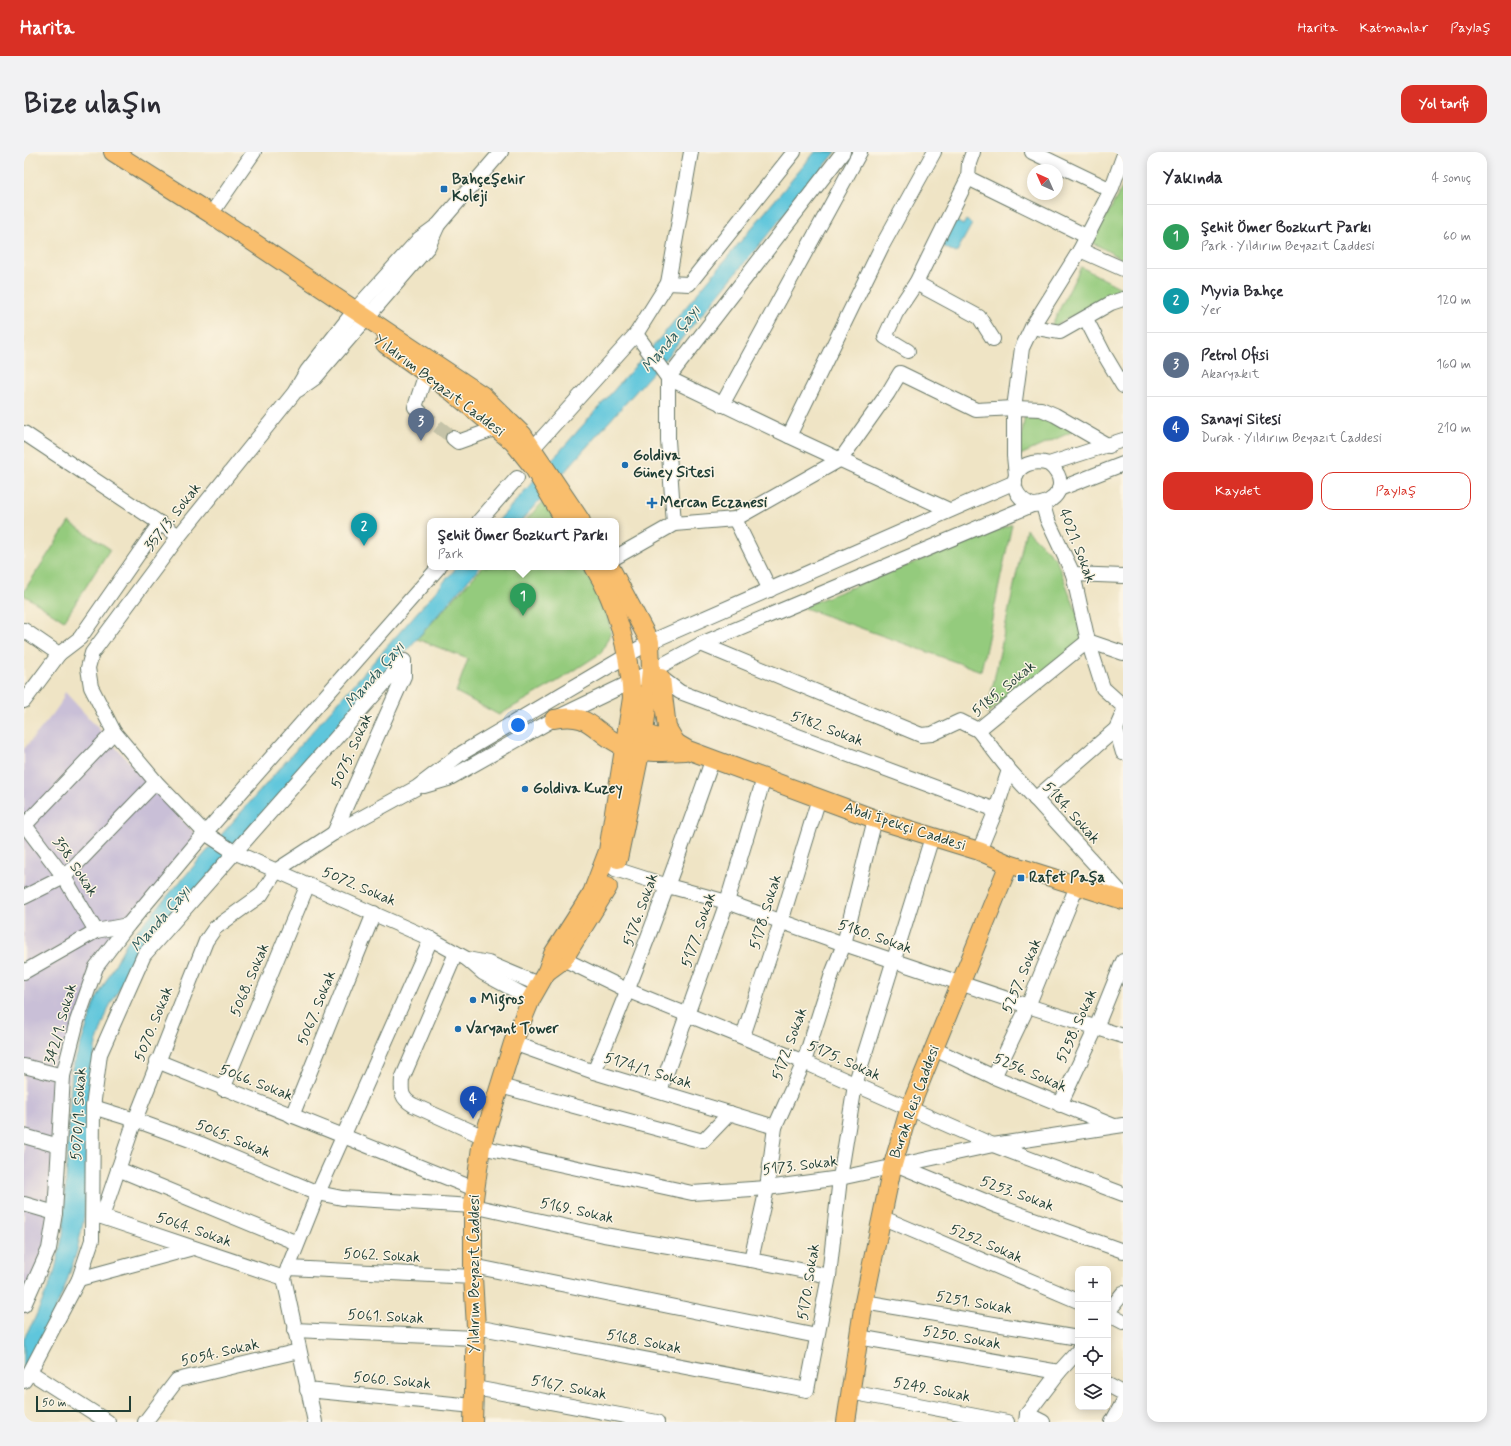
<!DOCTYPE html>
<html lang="tr">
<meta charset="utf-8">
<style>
:root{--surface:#fff;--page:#f2f2f3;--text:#2b2b33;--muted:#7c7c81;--line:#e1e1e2;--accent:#d93025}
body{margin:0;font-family:Mynerve,sans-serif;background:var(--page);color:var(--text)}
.controls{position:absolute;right:12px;bottom:12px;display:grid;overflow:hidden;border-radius:8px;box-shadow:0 2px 10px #0003}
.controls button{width:36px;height:36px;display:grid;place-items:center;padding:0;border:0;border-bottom:1px solid var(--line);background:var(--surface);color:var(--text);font:20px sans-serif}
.compass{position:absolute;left:1003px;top:12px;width:36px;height:36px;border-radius:50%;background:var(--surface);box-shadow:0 2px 10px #0003;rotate:315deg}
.scale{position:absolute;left:12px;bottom:10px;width:95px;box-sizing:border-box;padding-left:4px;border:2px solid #1f3d34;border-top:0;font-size:11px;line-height:14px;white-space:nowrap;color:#1f3d34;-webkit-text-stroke:3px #fcf5e5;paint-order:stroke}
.you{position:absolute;left:494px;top:573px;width:14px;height:14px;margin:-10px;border:3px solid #fff;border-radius:50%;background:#1a73e8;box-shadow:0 0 0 6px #1a73e833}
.badge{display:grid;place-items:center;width:26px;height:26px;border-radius:50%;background:var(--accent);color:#fff;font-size:13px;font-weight:700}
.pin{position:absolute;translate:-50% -33px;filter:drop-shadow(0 1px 2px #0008)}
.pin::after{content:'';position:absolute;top:21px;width:14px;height:12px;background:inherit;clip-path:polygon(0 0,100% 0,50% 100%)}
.popup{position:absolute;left:403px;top:366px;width:192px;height:52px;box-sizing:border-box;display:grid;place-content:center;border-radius:8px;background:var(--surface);filter:drop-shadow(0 1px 3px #0005);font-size:13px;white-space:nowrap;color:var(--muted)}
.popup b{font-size:15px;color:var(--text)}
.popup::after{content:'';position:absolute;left:50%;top:100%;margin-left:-8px;border:8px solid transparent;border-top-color:var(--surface)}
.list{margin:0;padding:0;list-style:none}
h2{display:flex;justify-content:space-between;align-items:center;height:52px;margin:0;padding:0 16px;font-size:17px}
h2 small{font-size:13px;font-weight:400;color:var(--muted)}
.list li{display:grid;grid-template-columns:26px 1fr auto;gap:12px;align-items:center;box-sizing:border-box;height:64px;padding:0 16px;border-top:1px solid var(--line)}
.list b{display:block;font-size:15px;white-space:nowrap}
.list p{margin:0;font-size:13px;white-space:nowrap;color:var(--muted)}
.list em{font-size:13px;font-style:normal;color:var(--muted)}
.actions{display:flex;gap:8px;padding:12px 16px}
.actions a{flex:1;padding:9px 0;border:1px solid var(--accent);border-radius:12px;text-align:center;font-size:14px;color:var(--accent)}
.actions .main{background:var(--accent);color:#fff}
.icon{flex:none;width:22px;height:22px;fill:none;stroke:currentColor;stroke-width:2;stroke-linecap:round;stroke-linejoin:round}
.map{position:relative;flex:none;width:1099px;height:1270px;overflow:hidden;border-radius:12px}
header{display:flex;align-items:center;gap:24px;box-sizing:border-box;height:56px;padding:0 20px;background:var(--accent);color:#fff}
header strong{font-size:19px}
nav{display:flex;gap:22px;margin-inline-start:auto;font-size:14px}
.intro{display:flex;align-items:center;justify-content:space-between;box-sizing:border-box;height:96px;padding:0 24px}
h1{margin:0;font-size:28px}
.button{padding:10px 18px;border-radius:12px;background:var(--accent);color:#fff;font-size:14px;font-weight:700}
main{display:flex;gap:24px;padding:0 24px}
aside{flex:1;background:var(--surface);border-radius:12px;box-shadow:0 2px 10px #0003}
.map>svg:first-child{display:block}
.industrial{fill:#c9bfd7}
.green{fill:#94cb7d;stroke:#5a8458}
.water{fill:#5fc6dc;stroke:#3f8288}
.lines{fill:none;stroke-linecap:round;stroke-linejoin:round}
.minor-tunnel{stroke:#c5c3a8;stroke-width:14;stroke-dasharray:14 7;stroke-linecap:butt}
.minor-casing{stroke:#687767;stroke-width:16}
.major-casing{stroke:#687767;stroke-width:20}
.minor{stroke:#fff;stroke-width:14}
.major{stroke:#f9be6d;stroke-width:18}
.poi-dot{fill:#1f6fb2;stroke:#fcf5e5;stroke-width:1.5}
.labels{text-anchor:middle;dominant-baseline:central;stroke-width:3;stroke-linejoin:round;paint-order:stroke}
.poi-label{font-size:15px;font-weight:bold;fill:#1f3d34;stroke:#fcf5e5;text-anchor:start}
.street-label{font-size:15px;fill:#1f3d34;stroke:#fcf5e5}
.water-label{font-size:16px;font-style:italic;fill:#2f5f5e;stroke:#fcf5e5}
</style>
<header>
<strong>Harita</strong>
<nav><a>Harita</a><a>Katmanlar</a><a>Paylaş</a></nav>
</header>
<div class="intro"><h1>Bize ulaşın</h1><a class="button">Yol tarifi</a></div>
<main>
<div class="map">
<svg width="1099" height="1270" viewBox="0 0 1099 1270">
<rect width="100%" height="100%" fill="#fcf5e5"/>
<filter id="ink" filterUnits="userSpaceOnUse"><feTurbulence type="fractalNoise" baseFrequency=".025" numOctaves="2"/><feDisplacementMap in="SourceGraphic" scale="8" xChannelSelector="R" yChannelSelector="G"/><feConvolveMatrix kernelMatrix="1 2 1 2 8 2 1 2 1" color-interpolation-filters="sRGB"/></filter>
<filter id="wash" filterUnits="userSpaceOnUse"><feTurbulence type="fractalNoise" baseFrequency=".012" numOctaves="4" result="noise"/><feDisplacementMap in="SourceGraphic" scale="16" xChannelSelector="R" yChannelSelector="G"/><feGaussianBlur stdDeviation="0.9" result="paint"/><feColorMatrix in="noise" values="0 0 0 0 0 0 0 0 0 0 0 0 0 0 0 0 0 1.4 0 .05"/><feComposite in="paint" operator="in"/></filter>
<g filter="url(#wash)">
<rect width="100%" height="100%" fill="#efe4c5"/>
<polygon class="industrial" points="41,540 175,686 90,787 45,917 34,1084 0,1165 0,597 29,562 36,552"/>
<g class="green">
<polygon points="1099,34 1099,108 1068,90"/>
<polygon points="1057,115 1099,137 1026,176"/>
<polygon points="1002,257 1054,277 994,304"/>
<polygon points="520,349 532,369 501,369"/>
<polygon points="45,370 86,397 40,469 0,443 0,439"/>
<polygon points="988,372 957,519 778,455"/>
<polygon points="1002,377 1032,407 1064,489 963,561"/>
<polygon points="459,415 561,415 582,449 587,480 577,501 534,529 475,563 432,540 444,507 393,487"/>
</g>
<g class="water">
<polygon points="791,0 812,0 645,202 497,369 474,369 637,185"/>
<polygon points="930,68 939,73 942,68 948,72 932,101 917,93"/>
<polygon points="433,415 456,415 115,803 85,855 71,895 60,1066 53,1099 41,1135 21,1181 0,1217 0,1186 11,1166 30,1122 39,1082 48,917 72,848 103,790"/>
</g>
</g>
<g filter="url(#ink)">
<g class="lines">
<polyline class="minor-tunnel" points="397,261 429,286"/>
<defs>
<g id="minor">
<polyline points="477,0 414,73 395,87 331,158 283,219 270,241 155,384 68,501 64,516 67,535 90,580 132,630 181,681 210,700 407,787 443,807 459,821 507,847"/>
<polyline points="1008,0 1087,38"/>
<polyline points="944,26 945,11 949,0"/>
<polyline points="187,62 230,0"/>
<polyline points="1056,98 1099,117"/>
<polyline points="644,131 665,132 770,0"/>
<polyline points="1062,167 1080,202 1099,234"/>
<polyline points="1008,175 1036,180 1087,151 1099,147"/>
<polyline points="612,182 644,226 765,284 925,358"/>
<polyline points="969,187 955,165 892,131 944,26 1062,84"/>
<polyline points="884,199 861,185 872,161 892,131"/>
<polyline points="274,238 291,226 404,95 414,73"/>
<polyline points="698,253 836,0"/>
<polyline points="397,261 391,255 402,221"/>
<polyline points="0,281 155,384"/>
<polyline points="765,284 858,94 910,0"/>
<polyline points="429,286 434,290 473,276"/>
<polyline points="509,296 612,182 644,131 667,0"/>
<polyline points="992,323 990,304 990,256 998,196 1008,175 1056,98 1087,38 1099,5"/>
<polyline points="1035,337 1099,312"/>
<path d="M1008 353C977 340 990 302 1025 312L1099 288"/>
<polyline points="1019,353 1023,367 1049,422 1064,489 1079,536 1099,554"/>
<polyline points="711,367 746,438"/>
<polyline points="455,369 493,326"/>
<polyline points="650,372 644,288 644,226 819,0"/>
<polyline points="592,405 650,372 711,367 817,307 864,241 876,221 952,258 990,256 1017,257 1031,263 1085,294"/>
<polyline points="1049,422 1099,424"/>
<polyline points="0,478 35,502 56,486 136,371"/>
<polyline points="677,492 897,583 908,582 936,569 954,578"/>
<polyline points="1099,501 1064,489 954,578 985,618 1099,743"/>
<polyline points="632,522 656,540 972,658"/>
<polyline points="0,549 35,502"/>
<polyline points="1092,577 1099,601"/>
<path d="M400 634 424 627 530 567 607 530 677 492 1008 353C1033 353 1047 331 1025 312"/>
<polyline points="1011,647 1092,577 1099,561"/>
<polyline points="0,672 40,725 72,779"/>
<polyline points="1,673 90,580"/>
<polyline points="310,681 380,524 380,509"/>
<polyline points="955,699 972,658 985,618"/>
<polyline points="591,717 644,734 703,750 820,792 1004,854 1099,884"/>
<polyline points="0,745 40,725 132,630"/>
<path d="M432 801 378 927C377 940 377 946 389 953L460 985"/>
<polyline points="531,803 605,839 780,910 969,993 1099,1042"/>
<polyline points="443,807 464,811 514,832"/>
<polyline points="0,820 72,779 104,773"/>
<polyline points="719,884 757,770 795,646"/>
<polyline points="489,891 570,920 751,975"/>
<polyline points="910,897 970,925 1090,974"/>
<polyline points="133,909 451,1037"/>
<polyline points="0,914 39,924"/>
<path d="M570 920C614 817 652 712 689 606"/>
<polyline points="970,925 1004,854 1053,734"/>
<polyline points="476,934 679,989 706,961"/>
<polyline points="199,937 284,732"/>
<polyline points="636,939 703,750 740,626"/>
<polyline points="1036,953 1072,876 1099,809"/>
<polyline points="69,955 111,968 177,992 294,1041 318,1046 449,1054 580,1083 727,1108 805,1124"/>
<polyline points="268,964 350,761"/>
<polyline points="0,984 35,994"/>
<polyline points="457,995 668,1041 743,1036 816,1026 969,993 1099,973"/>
<polyline points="876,1014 973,1054 1099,1099"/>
<polyline points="94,1017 273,1091"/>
<polyline points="0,1052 31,1061"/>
<polyline points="69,1062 260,1126"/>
<polyline points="78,1065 111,968 182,789 191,776 237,743 253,718 310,681 392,636 438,601 626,490 991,330"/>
<polyline points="857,1065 1054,1149"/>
<polyline points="727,1108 743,1036 751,975 780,910 808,822 820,792 851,667"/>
<polyline points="449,1114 793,1184"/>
<polyline points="264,1116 449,1125"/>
<polyline points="55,1127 169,1096"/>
<polyline points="840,1150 1054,1186"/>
<polyline points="0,1153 25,1097 31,1061 39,924 53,869 72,815 104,773 181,681 415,415"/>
<polyline points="1084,1160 1099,1141"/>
<polyline points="1084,1162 1099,1170"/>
<polyline points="452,1175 783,1238 805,1124 816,1026 831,933 908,685"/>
<polyline points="270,1178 451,1186"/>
<polyline points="834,1185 1035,1220"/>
<polyline points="6,1220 84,1270"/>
<polyline points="0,1229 6,1220 55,1127 68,1088 69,955 76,902 120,803 380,509"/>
<polyline points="1084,1233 1099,1241"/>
<polyline points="451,1236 633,1270"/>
<polyline points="283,1238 450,1254"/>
<polyline points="826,1240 983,1270"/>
<polyline points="1003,1262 1019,1270"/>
<polyline points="121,1270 153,1228 275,1199"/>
<polyline points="291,1270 260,1126 294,1041 407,787"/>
<polyline points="1002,1270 1003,1262 1035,1220 1054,1199"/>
<polyline points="1088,1270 1099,1250"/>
</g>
<g id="major">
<polyline points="89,0 187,62 458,243 499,283 557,369"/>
<polyline points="361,192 427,239 489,290 509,315 541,369"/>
<polyline points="586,415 626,490 627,518 620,582 594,707"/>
<polyline points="637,526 643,576 652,591"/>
<path d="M530 567C568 559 570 582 599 594 619 602 641 600 661 599"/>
<polyline points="603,577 652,591 664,598 851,667 955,699 985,712 1099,748"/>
<polyline points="524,819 539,808 584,735"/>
<path d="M449 1270 452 1175 449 1125V1054L457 995 489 891 507 847 523 819 529 802 568 741 584 699 608 546C605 501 594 454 570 415"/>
<polyline points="822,1270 840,1150 868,1016 885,958 985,712"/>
</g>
</defs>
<use href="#minor" class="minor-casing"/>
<use href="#major" class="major-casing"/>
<use href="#minor" class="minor"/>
<use href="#major" class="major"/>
</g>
</g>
<g class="poi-dot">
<rect x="416" y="33" width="8" height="8" rx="2"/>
<circle cx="601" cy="313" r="4"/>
<path d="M626 345h4v4h4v4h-4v4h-4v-4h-4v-4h4z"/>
<circle cx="501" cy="637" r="4"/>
<rect x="993" y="722" width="8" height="8" rx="2"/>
<circle cx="449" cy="848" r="4"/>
<circle cx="434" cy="877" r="4"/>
</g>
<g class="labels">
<g class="poi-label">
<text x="428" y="28">Bahçeşehir<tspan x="428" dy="17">Koleji</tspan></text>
<text x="609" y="304">Goldiva<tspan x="609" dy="17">Güney Sitesi</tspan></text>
<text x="636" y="351">Mercan Eczanesi</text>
<text x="509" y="637">Goldiva Kuzey</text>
<text x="1005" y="726">Rafet Paşa</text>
<text x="457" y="848">Migros</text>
<text x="442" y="877">Varyant Tower</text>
</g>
<g class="street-label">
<text transform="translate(415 234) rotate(37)">Yıldırım Beyazıt Caddesi</text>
<text transform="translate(149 365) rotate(-52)">357/3. Sokak</text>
<text transform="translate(1053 394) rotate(69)">4021. Sokak</text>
<text transform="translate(980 537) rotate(-40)">5185. Sokak</text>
<text transform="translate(803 577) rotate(20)">5182. Sokak</text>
<text transform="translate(328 599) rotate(-66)">5075. Sokak</text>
<text transform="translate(1047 661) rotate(48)">5184. Sokak</text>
<text transform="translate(881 675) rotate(18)">Abdi İpekçi Caddesi</text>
<text transform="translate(51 715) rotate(56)">358. Sokak</text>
<text transform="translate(335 735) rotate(23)">5072. Sokak</text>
<text transform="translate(617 758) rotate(-70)">5176. Sokak</text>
<text transform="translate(742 760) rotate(-73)">5178. Sokak</text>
<text transform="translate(675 778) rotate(-71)">5177. Sokak</text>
<text transform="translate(851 785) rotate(19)">5180. Sokak</text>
<text transform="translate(998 824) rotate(-67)">5257. Sokak</text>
<text transform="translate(226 828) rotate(-67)">5068. Sokak</text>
<text transform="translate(293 856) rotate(-68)">5067. Sokak</text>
<text transform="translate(37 872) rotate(-74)">342/1. Sokak</text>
<text transform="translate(130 872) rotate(-68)">5070. Sokak</text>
<text transform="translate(1053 874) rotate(-66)">5258. Sokak</text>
<text transform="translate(766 892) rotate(-70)">5172. Sokak</text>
<text transform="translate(820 909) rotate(24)">5175. Sokak</text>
<text transform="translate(624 919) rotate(17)">5174/1. Sokak</text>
<text transform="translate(1006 921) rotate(23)">5256. Sokak</text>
<text transform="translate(232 931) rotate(21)">5066. Sokak</text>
<text transform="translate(891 950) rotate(-70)">Burak Reis Caddesi</text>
<text transform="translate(55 962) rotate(-87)">5070/1. Sokak</text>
<text transform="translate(209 987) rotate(22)">5065. Sokak</text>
<text transform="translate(776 1014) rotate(-7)">5173. Sokak</text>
<text transform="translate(993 1042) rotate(20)">5253. Sokak</text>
<text transform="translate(553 1059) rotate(12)">5169. Sokak</text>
<text transform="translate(170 1078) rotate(19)">5064. Sokak</text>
<text transform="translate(962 1092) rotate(23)">5252. Sokak</text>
<text transform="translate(358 1104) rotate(3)">5062. Sokak</text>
<text transform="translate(451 1122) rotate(-90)">Yıldırım Beyazıt Caddesi</text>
<text transform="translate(785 1130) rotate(-81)">5170. Sokak</text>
<text transform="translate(950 1151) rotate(10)">5251. Sokak</text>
<text transform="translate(362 1165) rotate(3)">5061. Sokak</text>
<text transform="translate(938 1186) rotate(10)">5250. Sokak</text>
<text transform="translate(620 1190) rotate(11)">5168. Sokak</text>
<text transform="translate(196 1201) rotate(-13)">5054. Sokak</text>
<text transform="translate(368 1229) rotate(5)">5060. Sokak</text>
<text transform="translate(545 1236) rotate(11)">5167. Sokak</text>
<text transform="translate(908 1238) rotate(11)">5249. Sokak</text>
</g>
<g class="water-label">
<text transform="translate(647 187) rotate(-50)">Manda Çayı</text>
<text transform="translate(351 523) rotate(-49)">Manda Çayı</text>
<text transform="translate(137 767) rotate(-49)">Manda Çayı</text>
</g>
</g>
</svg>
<div class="controls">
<button>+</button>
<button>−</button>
<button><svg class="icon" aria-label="locate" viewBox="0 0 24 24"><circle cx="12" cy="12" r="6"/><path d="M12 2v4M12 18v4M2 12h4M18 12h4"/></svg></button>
<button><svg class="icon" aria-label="layers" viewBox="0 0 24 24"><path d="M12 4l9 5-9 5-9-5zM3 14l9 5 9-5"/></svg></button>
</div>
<svg class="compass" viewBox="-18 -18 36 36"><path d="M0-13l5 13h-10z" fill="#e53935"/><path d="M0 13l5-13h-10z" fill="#7c7c81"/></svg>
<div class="scale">50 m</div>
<div class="you"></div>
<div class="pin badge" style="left:499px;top:464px;background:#2e9e5b">1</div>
<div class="popup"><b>Şehit Ömer Bozkurt Parkı</b>Park</div>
<div class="pin badge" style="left:340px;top:394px;background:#0f9aa8">2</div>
<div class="pin badge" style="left:397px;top:289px;background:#5c6f8a">3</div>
<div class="pin badge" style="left:449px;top:967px;background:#1a4fb4">4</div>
</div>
<aside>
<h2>Yakında<small>4 sonuç</small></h2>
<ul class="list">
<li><span class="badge" style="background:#2e9e5b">1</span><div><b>Şehit Ömer Bozkurt Parkı</b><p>Park · Yıldırım Beyazıt Caddesi</p></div><em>60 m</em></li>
<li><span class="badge" style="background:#0f9aa8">2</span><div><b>Myvia Bahçe</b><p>Yer</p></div><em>120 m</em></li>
<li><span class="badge" style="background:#5c6f8a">3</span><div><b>Petrol Ofisi</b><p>Akaryakıt</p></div><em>160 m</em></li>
<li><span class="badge" style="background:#1a4fb4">4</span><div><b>Sanayi Sitesi</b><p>Durak · Yıldırım Beyazıt Caddesi</p></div><em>210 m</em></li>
</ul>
<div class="actions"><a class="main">Kaydet</a><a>Paylaş</a></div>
</aside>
</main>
